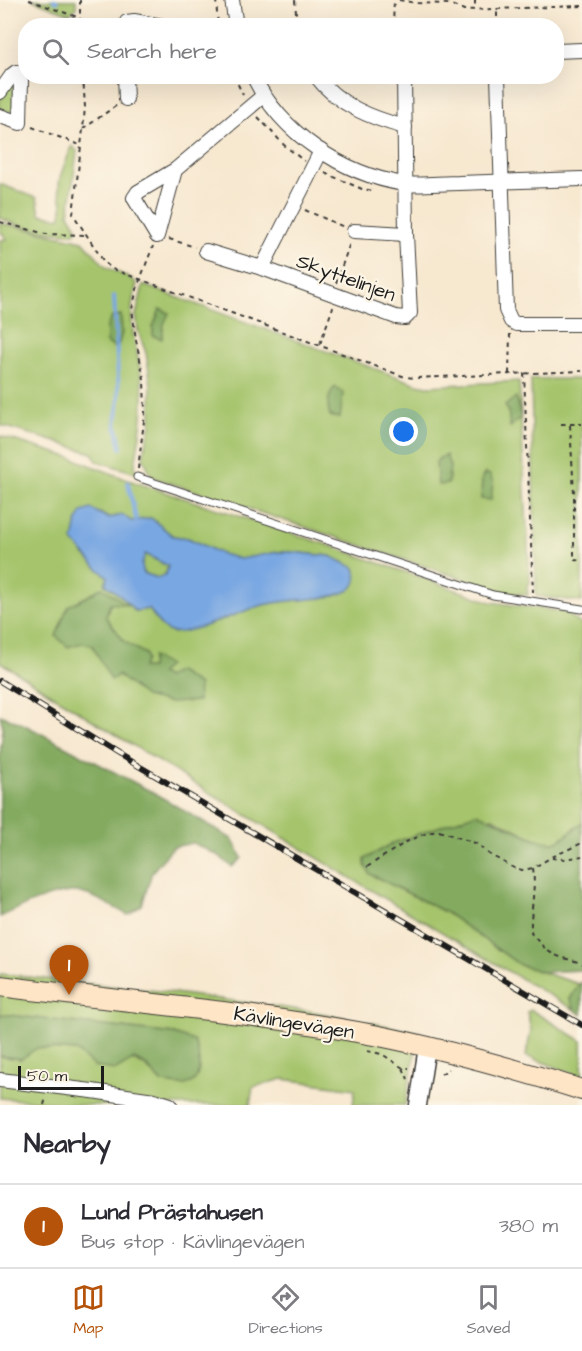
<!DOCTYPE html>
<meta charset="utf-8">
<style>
:root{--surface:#fff;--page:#f7f7f7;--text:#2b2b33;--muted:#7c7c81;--line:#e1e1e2;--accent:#b45309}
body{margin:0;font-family:"Architects Daughter",sans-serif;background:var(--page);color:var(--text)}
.scale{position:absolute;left:18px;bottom:15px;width:86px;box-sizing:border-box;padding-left:6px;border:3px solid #1c1c1c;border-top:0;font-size:16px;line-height:21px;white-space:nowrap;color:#1c1c1c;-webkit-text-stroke:4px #fcf5e5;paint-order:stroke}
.you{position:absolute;left:404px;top:432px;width:21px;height:21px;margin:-15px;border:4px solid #fff;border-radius:50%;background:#1a73e8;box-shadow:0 0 0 9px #1a73e833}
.badge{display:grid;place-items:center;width:39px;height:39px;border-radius:50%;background:var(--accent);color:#fff;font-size:20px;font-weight:700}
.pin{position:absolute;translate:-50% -50px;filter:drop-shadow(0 2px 3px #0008)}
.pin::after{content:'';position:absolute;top:32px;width:21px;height:18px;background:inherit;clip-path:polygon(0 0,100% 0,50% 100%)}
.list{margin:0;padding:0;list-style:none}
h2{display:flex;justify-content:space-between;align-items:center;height:78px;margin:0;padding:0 24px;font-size:26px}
h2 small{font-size:20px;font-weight:400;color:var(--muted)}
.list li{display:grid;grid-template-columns:39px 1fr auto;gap:18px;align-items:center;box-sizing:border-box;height:84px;padding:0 24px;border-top:2px solid var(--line)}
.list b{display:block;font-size:22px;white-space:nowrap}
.list p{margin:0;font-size:20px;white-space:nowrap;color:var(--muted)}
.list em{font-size:20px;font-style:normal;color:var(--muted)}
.icon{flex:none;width:33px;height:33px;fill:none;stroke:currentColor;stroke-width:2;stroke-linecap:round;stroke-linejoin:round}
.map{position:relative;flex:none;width:582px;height:1105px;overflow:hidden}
.search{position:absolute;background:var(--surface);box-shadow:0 6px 24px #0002;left:18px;right:18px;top:18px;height:66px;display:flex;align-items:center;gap:15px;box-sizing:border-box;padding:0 21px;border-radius:24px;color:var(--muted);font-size:22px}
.sheet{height:162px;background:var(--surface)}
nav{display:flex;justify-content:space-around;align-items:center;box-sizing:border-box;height:84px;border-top:2px solid var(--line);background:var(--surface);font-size:16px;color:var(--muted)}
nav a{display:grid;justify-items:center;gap:3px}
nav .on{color:var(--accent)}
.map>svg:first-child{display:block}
.green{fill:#a5c46c;stroke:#607044;stroke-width:1.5;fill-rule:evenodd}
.forest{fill:#84aa60;stroke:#50633e;stroke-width:1.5}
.water{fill:#79a7e2;stroke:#4a627f;stroke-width:1.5;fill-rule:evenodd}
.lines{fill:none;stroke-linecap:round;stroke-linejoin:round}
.stream{stroke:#79a7e2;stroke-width:4}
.service-casing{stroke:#3d3b37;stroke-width:9}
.minor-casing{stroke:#3d3b37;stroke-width:16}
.tertiary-casing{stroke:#3d3b37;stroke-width:19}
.secondary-casing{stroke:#3d3b37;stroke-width:22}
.path{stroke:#3d3b37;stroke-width:2;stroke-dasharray:4.5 4.5;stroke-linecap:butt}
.service{stroke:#fff;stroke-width:7}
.minor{stroke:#fff;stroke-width:14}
.tertiary{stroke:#fff;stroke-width:16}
.secondary{stroke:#fee5c5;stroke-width:20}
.rail-casing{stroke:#1c1c1c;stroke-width:6}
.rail{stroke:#fcf5e5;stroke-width:4;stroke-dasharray:11;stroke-linecap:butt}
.labels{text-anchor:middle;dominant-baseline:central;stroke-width:4.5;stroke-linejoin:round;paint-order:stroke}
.street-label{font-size:20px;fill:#1c1c1c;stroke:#fcf5e5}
</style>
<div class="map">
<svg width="582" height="1105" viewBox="0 0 582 1105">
<rect width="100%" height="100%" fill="#fcf5e5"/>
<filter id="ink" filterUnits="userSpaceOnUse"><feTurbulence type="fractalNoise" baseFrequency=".0167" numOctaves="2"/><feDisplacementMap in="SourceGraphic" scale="12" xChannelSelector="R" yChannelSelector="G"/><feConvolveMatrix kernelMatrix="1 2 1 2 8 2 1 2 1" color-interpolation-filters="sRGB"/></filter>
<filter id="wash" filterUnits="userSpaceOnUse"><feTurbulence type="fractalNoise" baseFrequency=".008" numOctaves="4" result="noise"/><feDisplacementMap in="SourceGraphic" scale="24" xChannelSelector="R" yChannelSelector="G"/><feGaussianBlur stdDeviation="1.35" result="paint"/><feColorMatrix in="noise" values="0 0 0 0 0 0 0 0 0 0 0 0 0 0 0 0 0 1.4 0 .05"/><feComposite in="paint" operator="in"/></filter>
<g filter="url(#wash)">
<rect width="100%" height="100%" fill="#f7e8d0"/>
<g class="green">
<polygon points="33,0 76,0 76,8 70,14"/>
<polygon points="14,77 17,78 15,109 10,112 0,109 0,100"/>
<path d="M72 146 77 151 69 214 78 229 75 233C51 233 21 228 0 218V184L37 198 40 214 60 218C66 201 58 199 59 184 60 172 68 158 72 146Z"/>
<path d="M0 223 83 241 106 267 132 279 137 284C125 321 136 339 141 375 146 404 140 436 135 464L136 473 97 461 92 453 0 425V240L7 239 0 231Z"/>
<polygon points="143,285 417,384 428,386 519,381 530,583 527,586 528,595 506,593 152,477 143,457 151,424 151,385 146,353 138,331 136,315"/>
<polygon points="531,379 582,379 582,602 536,596"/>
<path d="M0 436 72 458 131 481 328 545 491 602 565 612 582 625V823L556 842 544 843 491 817 370 874 445 912 520 965 579 984 570 999 575 1010C381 898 189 782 0 662ZM100 513 108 518 123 515 131 521 151 518 173 536 188 538 222 554 240 560 277 552H292L330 556 355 568 335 596C310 598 285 599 261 605 231 614 204 626 173 633L149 609 135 611 121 596 105 584 108 577 84 554Z"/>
<polygon points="144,554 168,566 166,574 158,578 143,573 140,563"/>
<path d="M0 974 167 992 315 1012 419 1032 405 1105H353L355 1089 283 1079 253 1087 250 1105H77L0 1098V1056L21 1059 36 1048 76 1051 95 1067C133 1060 134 1052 162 1083L194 1042 174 1034 0 1014Z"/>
<polygon points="531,1010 582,1041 582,1077 526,1056 531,1030 527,1012"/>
</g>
<g class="forest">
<polygon points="160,309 169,313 164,324 162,339 153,336 153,327"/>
<polygon points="121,315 122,333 117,349 107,343 107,327 112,317"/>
<path d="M335 387 343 393 340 418 330 416C327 406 328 395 335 387Z"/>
<polygon points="516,397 521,417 510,427 508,410 505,406"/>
<polygon points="446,455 450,466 448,484 438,485 436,463 438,459"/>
<polygon points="485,473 490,475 493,482 491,500 481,499 482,478"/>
<polygon points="102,587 127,605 110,603 106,617 125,642 145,654 146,660 142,668 151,668 152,657 168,665 160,674 167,678 177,671 199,685 198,701 171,703 145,697 118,675 111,680 92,645 82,643 68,647 56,636 68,606 88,596"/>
<path d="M0 715 21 723 156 794 232 839 242 858 232 867 219 856 193 843 173 847 152 872 142 905 128 915C113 907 88 891 71 892 47 894 22 907 0 917V755L3 728Z"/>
<path d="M477 813C494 818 542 846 555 842 564 839 574 829 582 823V970L543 972 520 965 445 912 370 874 365 865V859L393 843Z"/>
<polygon points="582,982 582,1015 575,1010 570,999 579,984"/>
<path d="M0 1014 174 1034 194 1041C200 1055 205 1085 182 1085 175 1085 168 1083 162 1083L146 1065 134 1059 116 1070 95 1067 76 1051 37 1048 21 1059 0 1056Z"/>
</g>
<path class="water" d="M91 509 108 518 123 515 131 521 151 518 173 536 188 538 222 554 240 559 277 552H292L330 556 355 568C358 577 357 587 347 591 326 602 286 598 260 606 241 611 188 636 171 632 161 630 155 617 149 609L135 611 121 596 105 584 108 577 96 567 73 541 77 521 82 512ZM145 554 168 566 166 574 158 578 143 573 142 564Z"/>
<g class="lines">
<g class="stream">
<polyline points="54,0 57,2"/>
<polyline points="114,296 119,397 116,424 121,448"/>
<polyline points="128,483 136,519"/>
</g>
</g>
</g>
<g filter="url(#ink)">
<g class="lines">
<defs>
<polyline id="service" points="137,477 493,595 582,609"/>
<g id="minor">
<polyline points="232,0 236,26"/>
<polyline points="125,26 127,22 134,21 162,26"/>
<polyline points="556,51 582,50"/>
<polyline points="125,76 126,99"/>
<path d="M253 76C281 133 342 174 404 184 421 186 441 183 459 183 500 182 541 180 582 179"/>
<path d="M316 76C338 105 371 118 405 127"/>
<polyline points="498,76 506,310 511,321 516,324 582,324"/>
<polyline points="0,92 12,75 16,72 21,80 20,123 0,116"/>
<polyline points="321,151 262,268 396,317 405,318 410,313 406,234 404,76"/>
<polyline points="175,170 157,236 134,198 138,192 175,170 263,96"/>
<polyline points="354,231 406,234"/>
<polyline points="206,251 262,268"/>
<polyline points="0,1080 92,1091 154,1100 170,1105"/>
</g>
<polyline id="tertiary" points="418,1105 427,1047"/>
<path id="secondary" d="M0 986C126 1002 254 1012 379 1036 448 1050 515 1069 582 1090"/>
</defs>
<use href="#service" class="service-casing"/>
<use href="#minor" class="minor-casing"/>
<use href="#tertiary" class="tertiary-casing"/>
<use href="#secondary" class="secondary-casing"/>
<g class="path">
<polyline points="29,0 80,18"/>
<polyline points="80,0 80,26"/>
<polyline points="216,0 218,26"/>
<polyline points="295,0 297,26"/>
<polyline points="399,0 417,3 449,4 464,10 582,6"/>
<polyline points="475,0 475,9"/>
<polyline points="393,26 394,0"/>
<polyline points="497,26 497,8"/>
<polyline points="83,76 85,107 83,129 73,214 104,262 112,269 405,377 415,378 582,371"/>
<polyline points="234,76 243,95"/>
<polyline points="258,117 284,145 304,161"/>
<polyline points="32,127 80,145"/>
<polyline points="83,129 117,105"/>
<polyline points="325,173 362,189 375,191"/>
<polyline points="305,210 344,227"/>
<polyline points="0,222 46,234 87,235"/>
<polyline points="169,239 195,247"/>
<polyline points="336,283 350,243"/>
<polyline points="320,344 333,307"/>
<polyline points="524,373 533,592"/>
<polyline points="509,374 510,334"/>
<polyline points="561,424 582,424"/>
<polyline points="570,425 574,493 574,560 582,561"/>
<polyline points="138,469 145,413 144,379 136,340 132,309 138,285 153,246"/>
<polyline points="552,857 582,843"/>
<polyline points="367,867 406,842 427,833 439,831 478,844 489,854 514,868 522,870 533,868 550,858 566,859 582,856"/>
<path d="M533 868C536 890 530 911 531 933 537 940 545 950 553 954 562 959 573 959 582 964"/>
<polyline points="367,1051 382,1054 403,1068 409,1068"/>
<polyline points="403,1068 408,1079"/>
<polyline points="441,1074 449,1069"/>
<polyline points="44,1105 46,1097"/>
</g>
<use href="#service" class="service"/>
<use href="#minor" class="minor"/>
<use href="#tertiary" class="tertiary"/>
<use href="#secondary" class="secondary"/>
<defs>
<polyline id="rail" points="0,681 118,754 582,1025"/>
</defs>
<use href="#rail" class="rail-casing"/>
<use href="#rail" class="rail"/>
</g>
</g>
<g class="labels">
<g class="street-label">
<text transform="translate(346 278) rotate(20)">Skyttelinjen</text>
<text transform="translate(294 1023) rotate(9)">Kävlingevägen</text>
</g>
</g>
</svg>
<div class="scale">50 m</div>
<div class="you"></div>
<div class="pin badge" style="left:69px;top:995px">1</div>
<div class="search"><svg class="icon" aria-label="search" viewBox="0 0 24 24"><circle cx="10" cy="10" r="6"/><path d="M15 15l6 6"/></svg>Search here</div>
</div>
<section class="sheet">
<h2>Nearby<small></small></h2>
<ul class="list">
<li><span class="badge">1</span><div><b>Lund Prästahusen</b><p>Bus stop · Kävlingevägen</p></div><em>380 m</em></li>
</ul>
</section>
<nav>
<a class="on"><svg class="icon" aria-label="map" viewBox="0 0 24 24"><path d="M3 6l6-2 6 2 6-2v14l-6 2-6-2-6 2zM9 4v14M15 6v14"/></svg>Map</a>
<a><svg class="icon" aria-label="directions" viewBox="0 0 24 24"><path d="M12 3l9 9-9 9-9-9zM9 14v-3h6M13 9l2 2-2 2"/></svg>Directions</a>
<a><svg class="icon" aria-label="saved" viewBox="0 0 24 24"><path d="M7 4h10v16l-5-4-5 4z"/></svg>Saved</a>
</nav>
